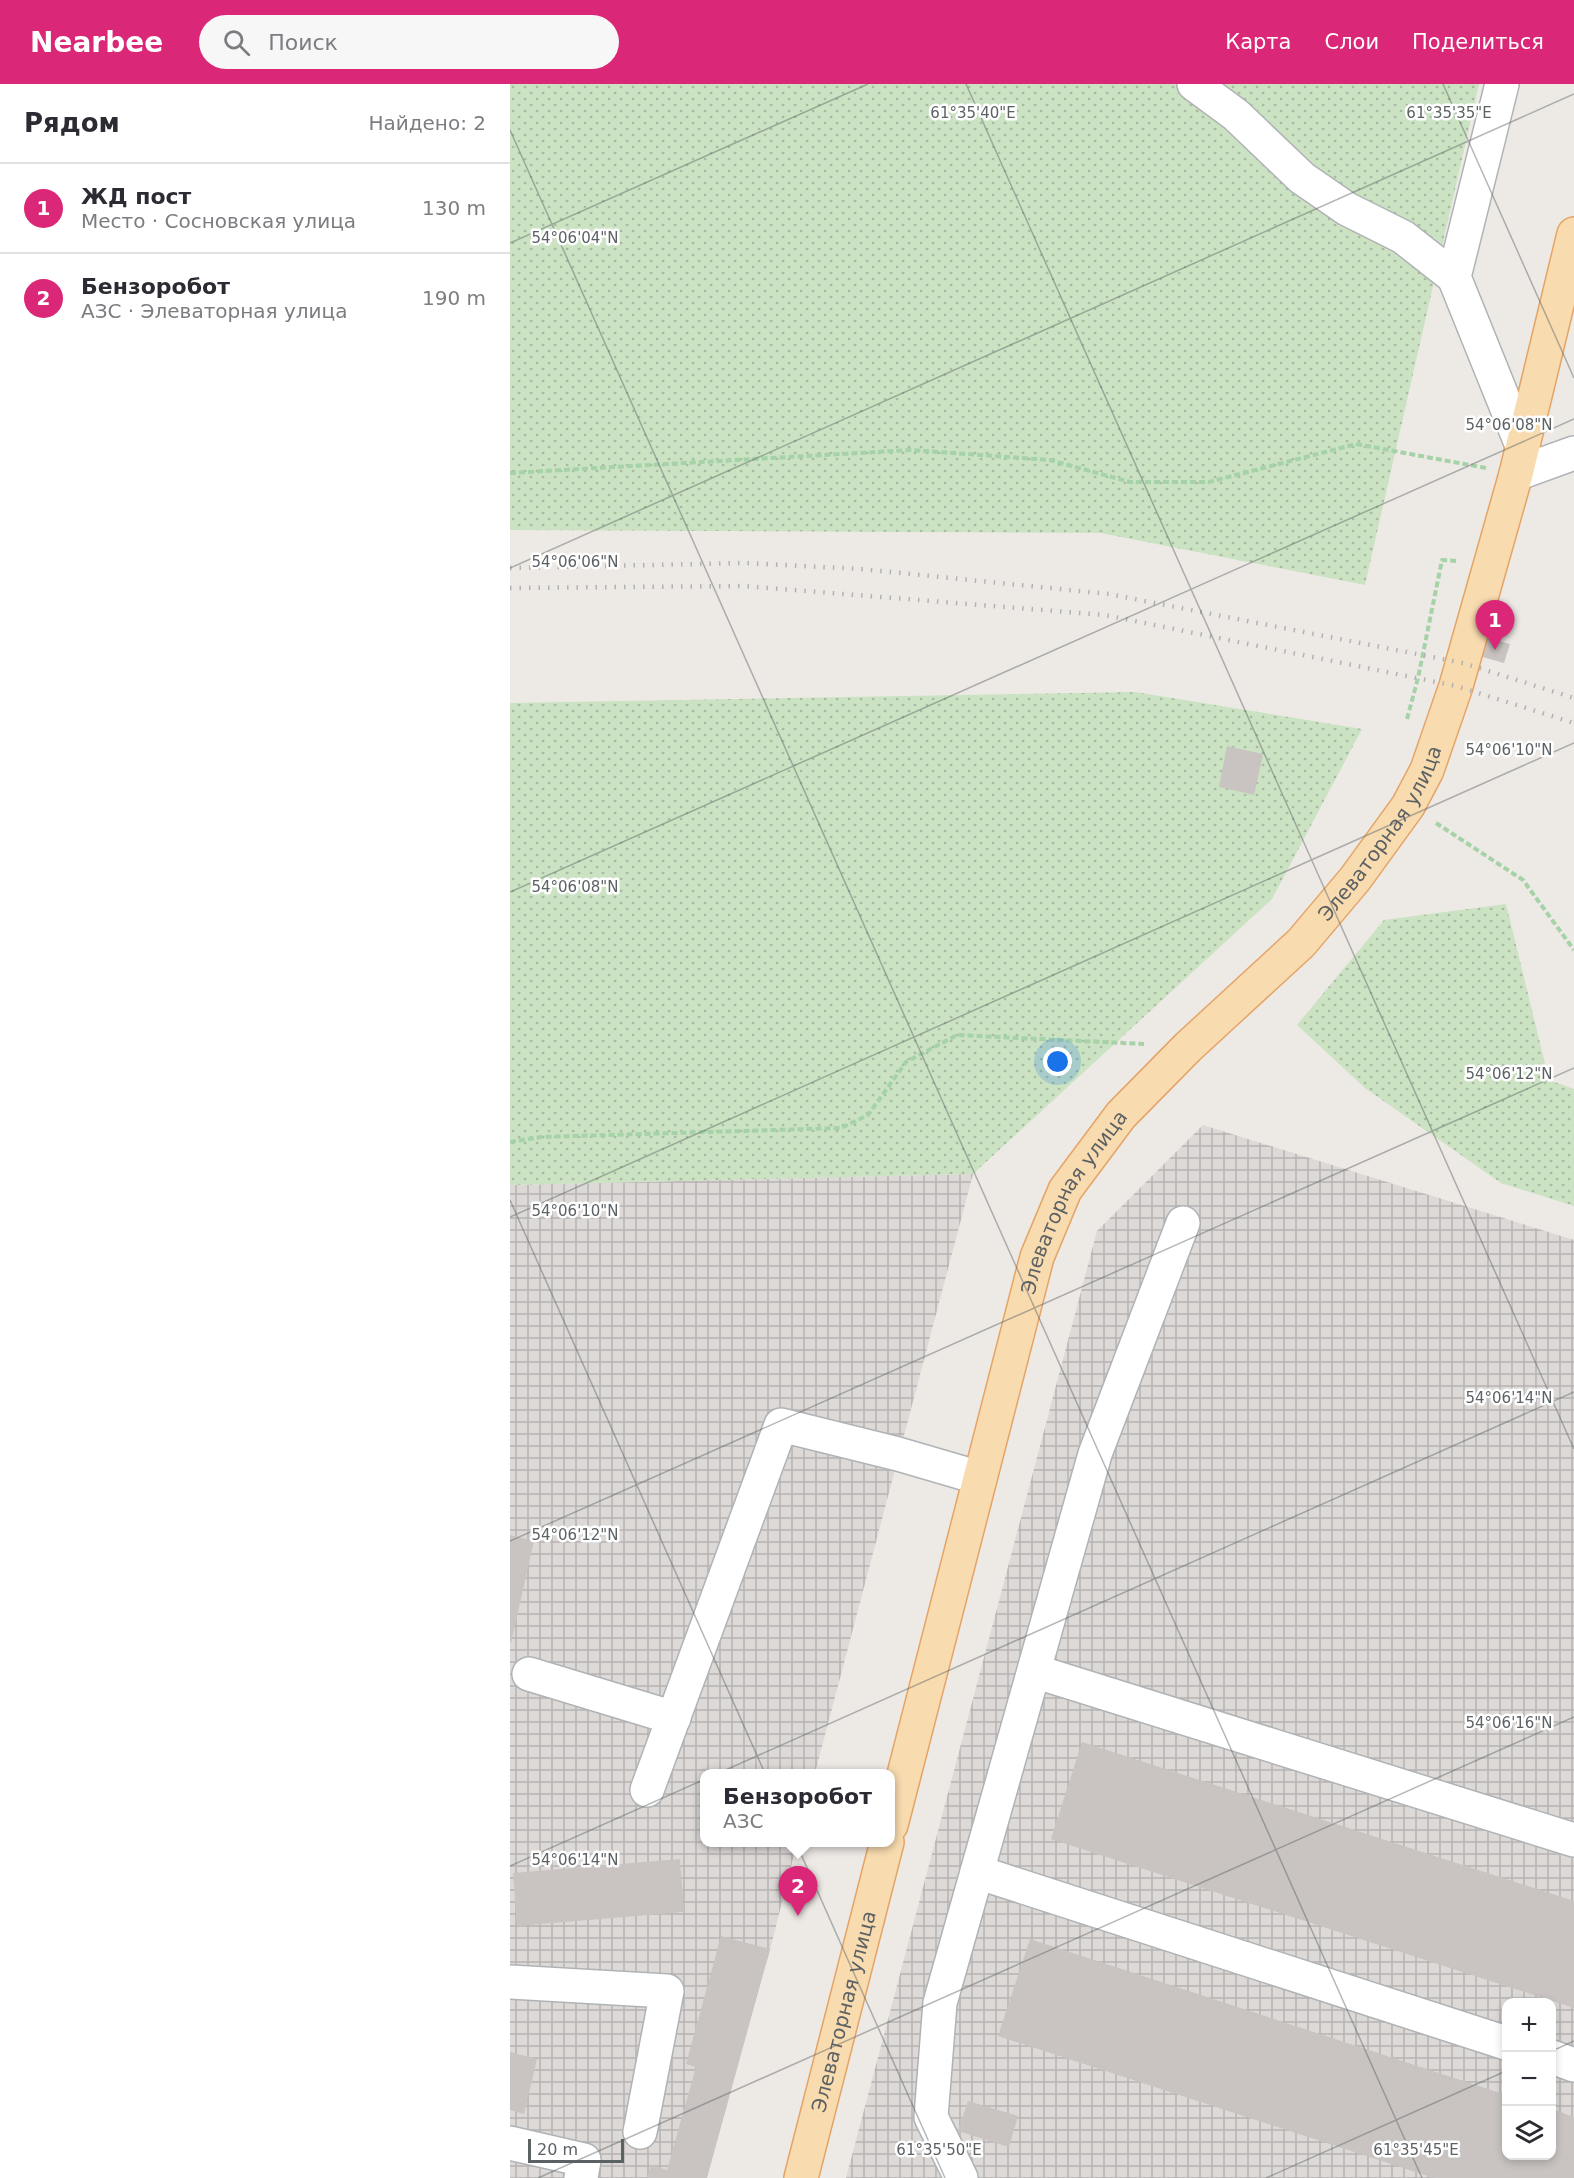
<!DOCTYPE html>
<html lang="ru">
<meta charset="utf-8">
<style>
:root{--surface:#fff;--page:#f7f7f7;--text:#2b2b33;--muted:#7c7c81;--line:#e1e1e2;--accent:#db2777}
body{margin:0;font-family:"DejaVu Sans",sans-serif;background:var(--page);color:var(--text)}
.controls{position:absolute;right:18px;bottom:18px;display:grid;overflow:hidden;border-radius:12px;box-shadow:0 3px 9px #0003}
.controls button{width:54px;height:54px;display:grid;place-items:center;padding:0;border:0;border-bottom:2px solid var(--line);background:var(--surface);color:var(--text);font:30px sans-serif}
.scale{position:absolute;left:18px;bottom:15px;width:96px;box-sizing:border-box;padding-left:6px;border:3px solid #5c6164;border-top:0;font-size:16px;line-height:21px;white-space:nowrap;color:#5c6164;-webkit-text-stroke:4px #fff;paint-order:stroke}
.you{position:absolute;left:548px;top:978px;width:21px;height:21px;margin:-15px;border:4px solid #fff;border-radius:50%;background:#1a73e8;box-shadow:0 0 0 9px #1a73e833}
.badge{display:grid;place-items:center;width:39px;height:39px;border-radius:50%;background:var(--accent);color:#fff;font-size:20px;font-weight:700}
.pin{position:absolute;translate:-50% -50px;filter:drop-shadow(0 2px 3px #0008)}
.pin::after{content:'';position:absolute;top:32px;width:21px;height:18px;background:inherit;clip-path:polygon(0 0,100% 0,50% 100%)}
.popup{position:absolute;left:190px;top:1685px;width:195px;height:78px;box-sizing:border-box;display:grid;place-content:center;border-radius:12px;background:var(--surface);filter:drop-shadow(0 2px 4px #0005);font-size:20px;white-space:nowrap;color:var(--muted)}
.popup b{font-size:22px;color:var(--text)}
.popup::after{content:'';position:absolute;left:50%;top:100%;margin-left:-12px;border:12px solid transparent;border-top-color:var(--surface)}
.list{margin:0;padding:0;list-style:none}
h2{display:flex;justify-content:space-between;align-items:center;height:78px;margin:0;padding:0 24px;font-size:26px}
h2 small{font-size:20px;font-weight:400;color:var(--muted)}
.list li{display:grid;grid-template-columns:39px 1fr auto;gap:18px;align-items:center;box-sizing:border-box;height:90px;padding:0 24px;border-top:2px solid var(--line)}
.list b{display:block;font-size:22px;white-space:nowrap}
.list p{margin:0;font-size:20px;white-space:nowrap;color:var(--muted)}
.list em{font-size:20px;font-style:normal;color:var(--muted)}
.icon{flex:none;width:33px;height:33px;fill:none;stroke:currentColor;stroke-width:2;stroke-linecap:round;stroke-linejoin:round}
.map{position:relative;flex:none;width:1064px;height:2094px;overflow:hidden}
header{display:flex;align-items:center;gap:36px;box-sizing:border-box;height:84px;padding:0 30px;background:var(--accent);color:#fff}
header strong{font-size:28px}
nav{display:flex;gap:33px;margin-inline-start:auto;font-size:21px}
.search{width:420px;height:54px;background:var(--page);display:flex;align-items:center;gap:15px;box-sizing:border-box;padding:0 21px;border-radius:33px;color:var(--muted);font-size:22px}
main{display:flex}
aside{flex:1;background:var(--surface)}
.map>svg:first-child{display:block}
.industrial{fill:url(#industrial-grid);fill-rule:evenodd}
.grass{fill:url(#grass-dots)}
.building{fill:#c9c4c1}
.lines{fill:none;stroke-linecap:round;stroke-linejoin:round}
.minor-casing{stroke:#b0b3b6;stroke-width:36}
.major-casing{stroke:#e5a466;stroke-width:36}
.path{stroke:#a6d2a8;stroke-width:4;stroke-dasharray:6 3;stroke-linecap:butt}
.minor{stroke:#fff;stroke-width:33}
.major{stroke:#f8dbaf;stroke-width:33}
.rail{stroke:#b1b2b2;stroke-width:4.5;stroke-dasharray:1.5 8;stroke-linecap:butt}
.ticks{fill:none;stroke:#5c6164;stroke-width:1.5;stroke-opacity:0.45}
.labels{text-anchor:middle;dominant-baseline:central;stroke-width:5;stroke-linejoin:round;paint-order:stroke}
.street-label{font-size:20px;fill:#5c6164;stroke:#fff}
.ticks-label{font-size:15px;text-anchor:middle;fill:#5c6164;stroke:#fff;stroke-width:5;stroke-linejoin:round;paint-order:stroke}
</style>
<header>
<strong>Nearbee</strong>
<div class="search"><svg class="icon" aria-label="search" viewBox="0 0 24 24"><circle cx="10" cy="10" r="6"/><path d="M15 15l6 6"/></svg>Поиск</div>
<nav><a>Карта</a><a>Слои</a><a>Поделиться</a></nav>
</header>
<main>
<aside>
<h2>Рядом<small>Найдено: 2</small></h2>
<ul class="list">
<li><span class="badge">1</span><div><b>ЖД пост</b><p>Место · Сосновская улица</p></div><em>130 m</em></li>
<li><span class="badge">2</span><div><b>Бензоробот</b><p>АЗС · Элеваторная улица</p></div><em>190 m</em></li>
</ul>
</aside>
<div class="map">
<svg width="1064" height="2094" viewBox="0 0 1064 2094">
<defs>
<pattern id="industrial-grid" width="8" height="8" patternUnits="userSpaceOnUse" patternTransform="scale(1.5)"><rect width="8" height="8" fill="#dcd9d7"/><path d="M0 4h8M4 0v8" fill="none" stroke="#b6b3b2"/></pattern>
<pattern id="grass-dots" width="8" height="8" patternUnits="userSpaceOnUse" patternTransform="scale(1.5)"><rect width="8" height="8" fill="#cbe3c3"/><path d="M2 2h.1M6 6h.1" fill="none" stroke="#a8bba2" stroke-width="1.8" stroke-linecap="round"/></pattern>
</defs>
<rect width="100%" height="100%" fill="#ede9e5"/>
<g class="industrial">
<path d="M693 1041 1064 1156V2094H336L587 1147ZM996 1918H1042V2072H996Z"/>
<polygon points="463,1090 305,1689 195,1690 195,1758 287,1759 260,1866 194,2094 0,2094 0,1101"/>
</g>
<g class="grass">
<polygon points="0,0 969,0 855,501 591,449 0,446"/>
<polygon points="625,608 852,645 762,815 463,1090 0,1101 0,619"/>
<polygon points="996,820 1039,996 1064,1005 1064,1122 991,1099 855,1004 787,941 874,836"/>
</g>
<g class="building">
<polygon points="975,553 1000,560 994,579 969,572"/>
<polygon points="717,662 753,670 744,711 709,703"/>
<polygon points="0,1451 24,1457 1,1559 0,1558"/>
<polygon points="572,1658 1064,1817 1064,1924 541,1755"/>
<polygon points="170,1775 174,1828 7,1842 3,1789"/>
<polygon points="211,1852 260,1865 197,2094 137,2094 141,2081 157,2086 186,1983 176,1980"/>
<polygon points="520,1855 996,2011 996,2072 1042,2072 1042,2025 1064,2033 1064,2094 924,2094 488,1952"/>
<polygon points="0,1968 27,1975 14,2030 0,2026"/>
<polygon points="458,2017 508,2032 499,2063 448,2047"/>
</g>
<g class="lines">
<defs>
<g id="minor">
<polyline points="684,0 726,31 792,94 837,125 893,153 944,193"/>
<polyline points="992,0 944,193 1013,364"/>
<polyline points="1006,390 1064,369"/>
<polyline points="524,1587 1064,1756"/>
<polyline points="19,1590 164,1634"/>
<polyline points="137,1706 271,1341 388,1370 470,1394"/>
<polyline points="467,1788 996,1959"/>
<polyline points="0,1898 157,1907 130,2048"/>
<polyline points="1042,1973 1064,1981"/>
<polyline points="0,2059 74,2076 71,2094"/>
<polyline points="451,2094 421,2033 430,1919 585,1370 673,1139"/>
</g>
<g id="major">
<path id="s1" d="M381 1741 527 1173 555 1106 611 1031 678 963 791 859 845 795 898 722 917 686 946 602 1006 390 1064 150"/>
<path id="s2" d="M291 2094 377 1758"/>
</g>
</defs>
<use href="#minor" class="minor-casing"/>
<use href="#major" class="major-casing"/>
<g class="path">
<polyline points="0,389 401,366 540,376 620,398 699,398 846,360 976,384"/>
<polyline points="897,635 908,594 932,476 947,477"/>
<polyline points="926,739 1013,796 1064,866"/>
<polyline points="0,1058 31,1053 331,1044 358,1031 396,978 447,951 634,960"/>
</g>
<use href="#minor" class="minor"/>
<use href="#major" class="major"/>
<g class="rail">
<polyline points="0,484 235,479 351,485 599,510 953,579 1064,614"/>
<polyline points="0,504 234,502 595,531 946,602 1064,639"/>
</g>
</g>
<path class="ticks" d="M456 0 1064 1365M933 0 1064 294M0 46 912 2094M0 159 358 0M0 484 1064 10M0 808 1064 335M0 1116 435 2094M0 1133 1064 659M0 1457 1064 984M0 1782 1064 1308M1042 1967 1064 1957M28 2094 1064 1633M756 2094 996 1987"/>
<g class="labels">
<g class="street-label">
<text stroke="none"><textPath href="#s1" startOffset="1138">Элеваторная улица</textPath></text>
<text stroke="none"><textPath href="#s1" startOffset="652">Элеваторная улица</textPath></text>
<text stroke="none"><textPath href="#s2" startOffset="172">Элеваторная улица</textPath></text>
</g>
</g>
<g class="ticks-label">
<text x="463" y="34">61°35'40"E</text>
<text x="939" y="34">61°35'35"E</text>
<text x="65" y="159">54°06'04"N</text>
<text x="999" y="346">54°06'08"N</text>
<text x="65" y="483">54°06'06"N</text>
<text x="999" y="671">54°06'10"N</text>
<text x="65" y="808">54°06'08"N</text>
<text x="999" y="995">54°06'12"N</text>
<text x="65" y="1132">54°06'10"N</text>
<text x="999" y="1319">54°06'14"N</text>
<text x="65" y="1456">54°06'12"N</text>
<text x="999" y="1644">54°06'16"N</text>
<text x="65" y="1781">54°06'14"N</text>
<text x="429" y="2071">61°35'50"E</text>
<text x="906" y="2071">61°35'45"E</text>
</g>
</svg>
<div class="controls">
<button>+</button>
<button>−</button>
<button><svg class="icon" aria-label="layers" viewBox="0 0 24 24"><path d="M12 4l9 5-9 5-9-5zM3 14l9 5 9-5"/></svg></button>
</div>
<div class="scale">20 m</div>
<div class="you"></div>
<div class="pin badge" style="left:985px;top:566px">1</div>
<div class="pin badge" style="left:288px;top:1832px">2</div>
<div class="popup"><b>Бензоробот</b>АЗС</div>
</div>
</main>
